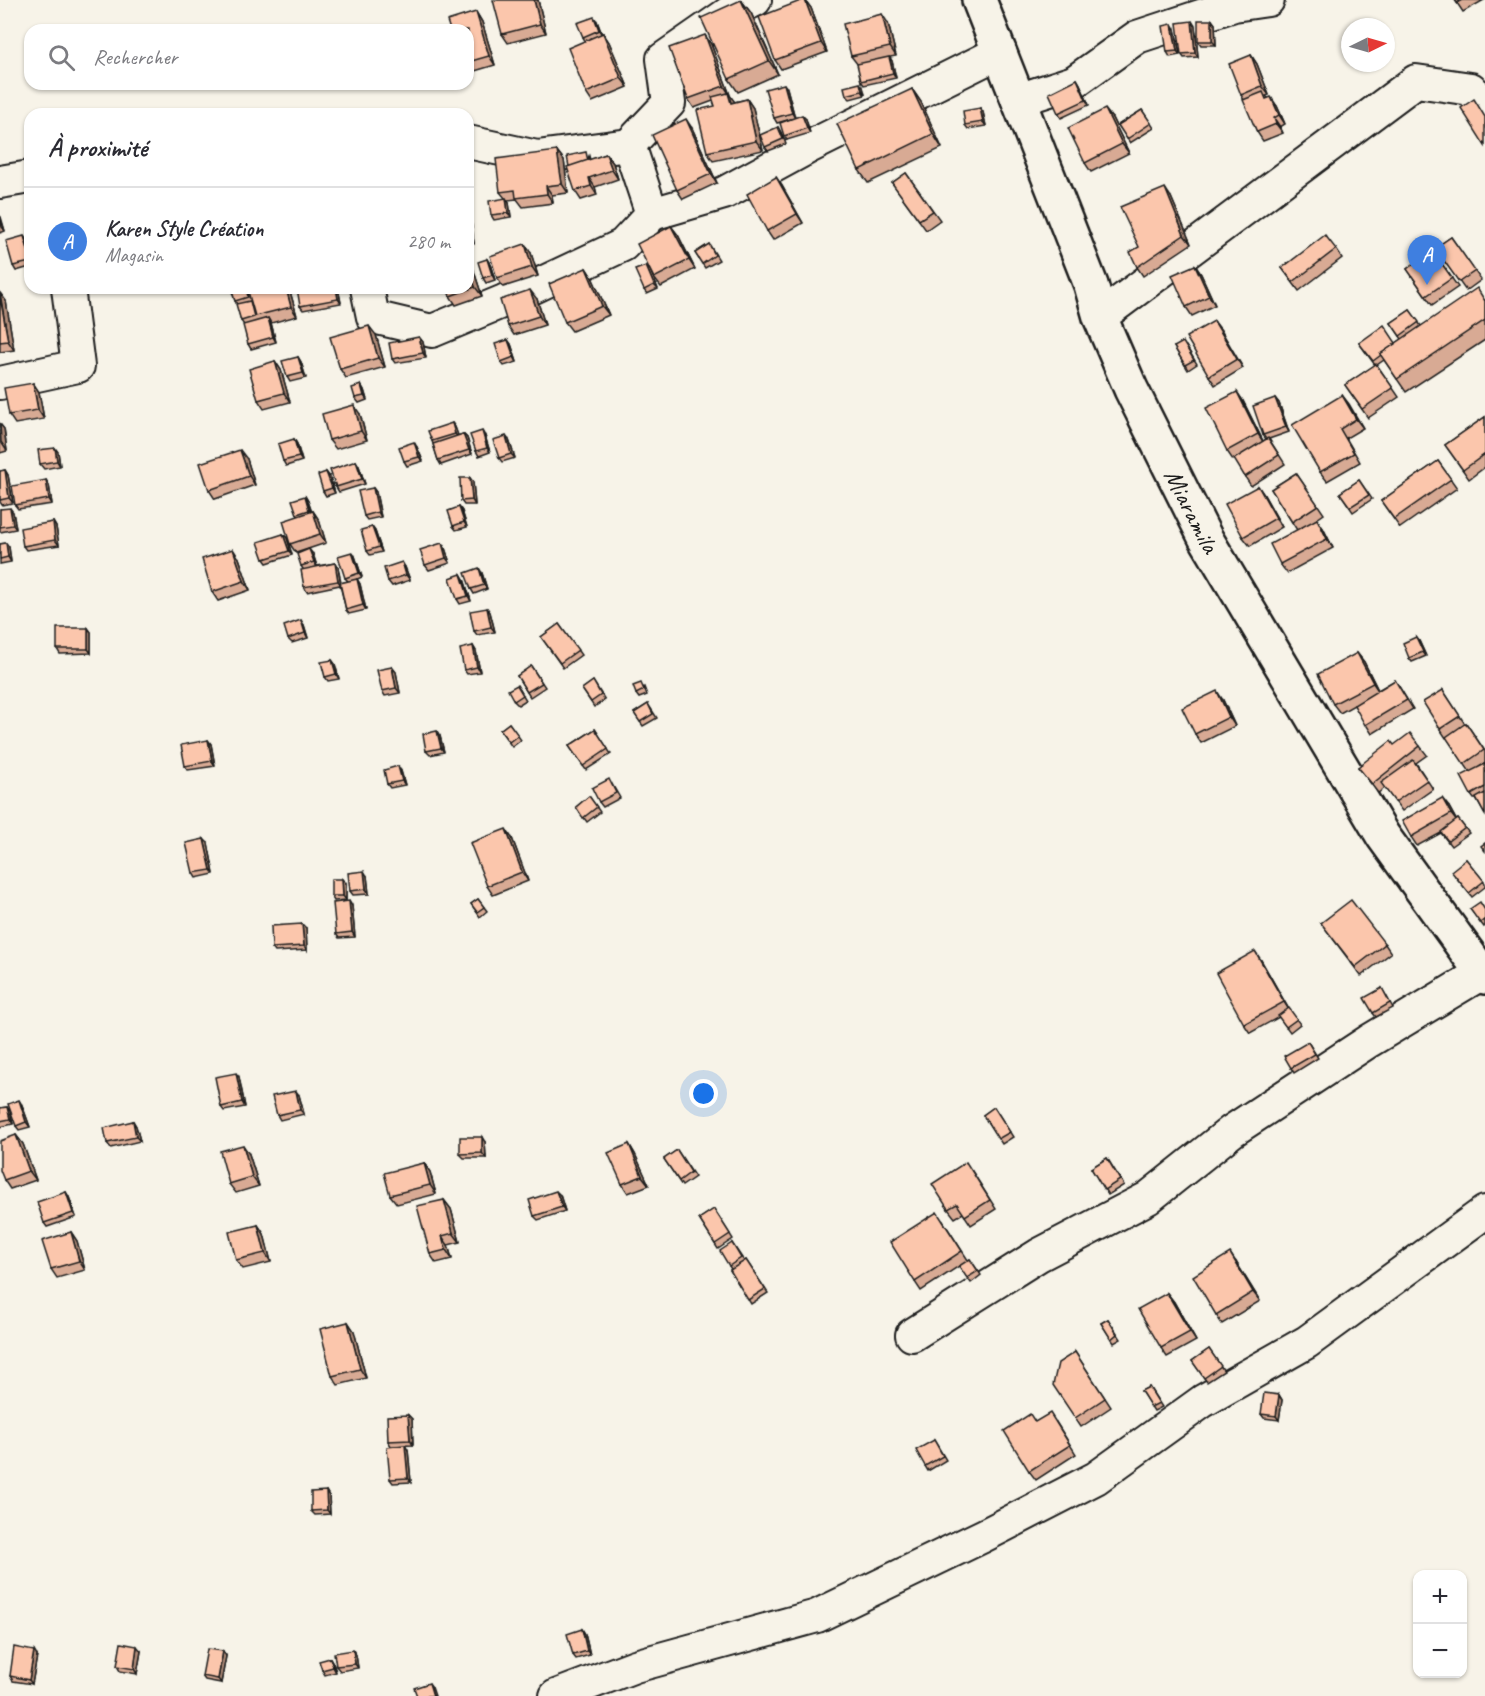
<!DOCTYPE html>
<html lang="fr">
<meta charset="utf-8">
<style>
:root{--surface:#fff;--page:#f7f7f7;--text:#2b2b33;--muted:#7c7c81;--line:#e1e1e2;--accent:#1c1c1c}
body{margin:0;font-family:Caveat,sans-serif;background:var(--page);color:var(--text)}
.controls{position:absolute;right:18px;bottom:18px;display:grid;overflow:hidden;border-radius:12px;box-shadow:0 2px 4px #0004}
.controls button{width:54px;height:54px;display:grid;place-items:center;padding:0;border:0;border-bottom:2px solid var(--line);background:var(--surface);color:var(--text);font:30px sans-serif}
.compass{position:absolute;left:1341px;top:18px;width:54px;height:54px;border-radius:50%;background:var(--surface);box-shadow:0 2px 4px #0004;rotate:85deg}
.you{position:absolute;left:704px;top:1094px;width:21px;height:21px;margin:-15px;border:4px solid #fff;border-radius:50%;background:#1a73e8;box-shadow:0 0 0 9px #1a73e833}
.badge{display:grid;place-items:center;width:39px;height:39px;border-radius:50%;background:var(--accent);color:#fff;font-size:20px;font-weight:700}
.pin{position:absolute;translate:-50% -50px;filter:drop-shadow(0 2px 3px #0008)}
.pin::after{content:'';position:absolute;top:32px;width:21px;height:18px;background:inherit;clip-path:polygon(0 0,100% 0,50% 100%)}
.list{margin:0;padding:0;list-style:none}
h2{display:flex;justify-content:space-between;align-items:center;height:78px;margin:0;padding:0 24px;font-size:26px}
h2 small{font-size:20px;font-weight:400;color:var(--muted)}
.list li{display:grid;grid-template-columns:39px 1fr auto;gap:18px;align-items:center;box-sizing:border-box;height:108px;padding:0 24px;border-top:2px solid var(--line)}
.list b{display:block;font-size:22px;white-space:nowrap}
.list p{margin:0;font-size:20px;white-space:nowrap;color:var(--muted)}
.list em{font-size:20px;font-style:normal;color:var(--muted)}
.icon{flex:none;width:33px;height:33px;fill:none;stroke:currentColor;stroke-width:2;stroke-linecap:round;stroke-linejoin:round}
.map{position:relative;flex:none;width:1485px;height:1696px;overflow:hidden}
.search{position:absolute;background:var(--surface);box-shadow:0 2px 4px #0004;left:24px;top:24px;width:450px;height:66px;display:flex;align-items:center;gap:15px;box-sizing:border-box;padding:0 21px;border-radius:18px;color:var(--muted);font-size:22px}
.panel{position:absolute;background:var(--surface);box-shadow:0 2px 4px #0004;left:24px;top:108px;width:450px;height:186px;border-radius:18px}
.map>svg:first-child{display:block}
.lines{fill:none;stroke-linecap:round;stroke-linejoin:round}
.minor-casing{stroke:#1c1c1c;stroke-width:36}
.major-casing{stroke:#1c1c1c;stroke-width:38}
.minor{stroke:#f7f3e8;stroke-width:32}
.major{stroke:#f7f3e8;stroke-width:33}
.wall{fill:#d8aa94;stroke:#1c1c1c;stroke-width:1.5}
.shaded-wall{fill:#b08b78;stroke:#1c1c1c;stroke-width:1.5}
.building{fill:#fbc6ac;stroke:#1c1c1c;stroke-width:1.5}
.labels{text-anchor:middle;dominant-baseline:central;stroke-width:4.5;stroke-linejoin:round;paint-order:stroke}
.street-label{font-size:26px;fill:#1c1c1c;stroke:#f7f3e8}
</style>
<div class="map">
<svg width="1485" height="1696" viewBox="0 0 1485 1696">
<rect width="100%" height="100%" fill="#f7f3e8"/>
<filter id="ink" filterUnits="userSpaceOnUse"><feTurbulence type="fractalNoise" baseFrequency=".0167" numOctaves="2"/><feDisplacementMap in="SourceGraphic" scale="12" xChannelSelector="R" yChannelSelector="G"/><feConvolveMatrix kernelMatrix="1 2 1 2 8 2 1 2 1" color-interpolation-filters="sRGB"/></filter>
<g filter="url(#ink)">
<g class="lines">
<defs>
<g id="minor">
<polyline points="1018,100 1074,82 1137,37 1234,5 1268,0"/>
<polyline points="468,142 537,157 629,145 669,103 663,59 732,11 755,0"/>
<polyline points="0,182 30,177"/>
<polyline points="652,214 724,193 809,147 1000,52"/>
<polyline points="367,288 373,317 432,331 504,301 623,245 652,214 629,145"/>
<polyline points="1100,317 1416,81 1471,89 1485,107"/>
<polyline points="0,383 78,366 68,288"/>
<polyline points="912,1335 1039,1255 1148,1198 1232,1131 1369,1041 1482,973"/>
<polyline points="556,1696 635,1666 817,1616 983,1536 1096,1478 1203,1401 1307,1342 1485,1212"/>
</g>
<g id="major">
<path id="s1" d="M979 0 1091 285 1100 317 1131 389 1205 537 1383 836 1485 977"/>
</g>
</defs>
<use href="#minor" class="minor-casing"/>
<use href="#major" class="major-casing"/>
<use href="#minor" class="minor"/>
<use href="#major" class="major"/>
</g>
<g class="wall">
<polygon points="538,0 546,33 508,43 502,34"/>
<polygon points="741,0 751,13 778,74 738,92 729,79"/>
<polygon points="805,0 811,8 827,52 781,69 775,60"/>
<polygon points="1455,0 1484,0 1463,12"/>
<polygon points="476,12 482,22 495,65 468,73 468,30"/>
<polygon points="1212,20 1215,24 1216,45 1201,45 1198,41"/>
<polygon points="597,21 602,34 603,33 609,42 628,87 592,102 586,93 585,41 583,37"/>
<polygon points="888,23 896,56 890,57 892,61 896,78 864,85 861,81 858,65 851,56"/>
<polygon points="1195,26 1198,57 1184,58 1181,54"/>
<polygon points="1175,29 1180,55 1170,57 1167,52"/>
<polygon points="711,44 730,95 734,102 747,99 753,108 763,150 713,161 707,152 715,106 713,101 694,108 688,99"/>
<polygon points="1251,55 1257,64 1269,95 1266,96 1277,106 1285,124 1280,127 1283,133 1263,141 1257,132 1244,100 1241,95"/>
<polygon points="1077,79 1080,84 1089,105 1061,118 1058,113"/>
<polygon points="863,87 865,95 850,99 846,95"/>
<polygon points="787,88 795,118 806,119 810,133 787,140 784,136 791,119 777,123 774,118"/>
<polygon points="912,89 921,102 942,148 868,183 859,170"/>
<polygon points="980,108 983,112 986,126 968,129 965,125"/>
<polygon points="1142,110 1154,128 1130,143 1118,125"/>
<polygon points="1112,118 1129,153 1091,172 1085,163"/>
<polygon points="778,127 781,132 786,144 768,151 765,147"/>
<polygon points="692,128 717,183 683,199 677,190"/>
<polygon points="557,151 564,160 568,193 552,195 553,203 523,207 517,199 507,200 509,203 511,217 494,220 491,215 505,198 500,192"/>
<polygon points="606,154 613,163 618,179 595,187 597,195 581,200 575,191 589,156 590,160"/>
<polygon points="906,173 940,220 926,230 892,183"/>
<polygon points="776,177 782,186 803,223 773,240 767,231"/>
<polygon points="1171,197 1191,244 1143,276 1137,267 1139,247"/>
<polygon points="468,211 470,214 474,244 468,245"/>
<polygon points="0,216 5,231 0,233"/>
<polygon points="671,226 678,235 695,269 661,287 654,278"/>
<polygon points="1451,237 1481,280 1466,291 1435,248"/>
<polygon points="27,240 30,250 30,267 16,271 13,266"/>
<polygon points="709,244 719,260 705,268 695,253"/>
<polygon points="1336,249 1342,258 1299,291 1282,268"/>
<polygon points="1432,250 1458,287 1432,305 1407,269"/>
<polygon points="531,253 538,276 503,287 497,278"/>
<polygon points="487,259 490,264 495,280 486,283 483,278"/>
<polygon points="471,262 482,296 456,305 450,296"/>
<polygon points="1195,265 1201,274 1215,305 1192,316 1186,307"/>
<polygon points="646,266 650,270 658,289 647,294 644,290"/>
<polygon points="586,268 592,277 609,315 572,331 565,322"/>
<polygon points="231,288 289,288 297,316 271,323 276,342 251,349 248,344 244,325 241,321 237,304 235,301"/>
<polygon points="338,288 341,303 303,310 300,306"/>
<polygon points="0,293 6,301 14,350 0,352"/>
<polygon points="537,299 545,325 514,335 508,326"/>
<polygon points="1485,300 1485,340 1406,392 1384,360 1377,365 1399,397 1368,418 1345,385 1375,365 1359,343 1396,343 1402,339 1391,323 1410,310 1421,326"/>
<polygon points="1214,321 1243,368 1215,385 1209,376"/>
<polygon points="376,335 385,367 346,378 340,369"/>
<polygon points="419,337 423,342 426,358 395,363 392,359"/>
<polygon points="508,340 511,344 517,362 504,366 501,362"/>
<polygon points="1186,346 1197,364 1188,370 1174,347"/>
<polygon points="298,357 301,362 306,378 290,382 287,377"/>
<polygon points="275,361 281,370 290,402 264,409 258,400"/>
<polygon points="33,383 39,392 44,419 15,424 9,415"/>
<polygon points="361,385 364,390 367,400 359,403 355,398"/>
<polygon points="1237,392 1243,401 1263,441 1266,439 1263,435 1275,398 1279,403 1289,432 1269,439 1285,464 1251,486 1245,477 1236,458 1233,460 1227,451"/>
<polygon points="1342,395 1363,428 1346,438 1360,462 1327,481 1320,472"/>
<polygon points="360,414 367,440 336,449 329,440"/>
<polygon points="1485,417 1485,467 1469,479 1445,445"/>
<polygon points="452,423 455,427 458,436 463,434 467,438 472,454 441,465 438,460 432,441"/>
<polygon points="0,424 4,429 7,451 0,453"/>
<polygon points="485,436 490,452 479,456 476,451"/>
<polygon points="294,439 297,444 302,461 286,466 283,461"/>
<polygon points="509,440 515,458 502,462 499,458"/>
<polygon points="417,447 423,461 407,466 404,461"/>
<polygon points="55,448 58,452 60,466 44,469 40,464"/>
<polygon points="247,459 255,485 215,499 209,490"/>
<polygon points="356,461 359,466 365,484 339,492 336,487"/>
<polygon points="1438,461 1457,488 1400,528 1381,501"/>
<polygon points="5,470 8,475 13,503 2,505 0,502 0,471"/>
<polygon points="326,472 330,477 335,493 326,496 323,491"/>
<polygon points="1296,473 1324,514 1314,521 1323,528 1333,548 1287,573 1280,564 1297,530 1271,489"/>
<polygon points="470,478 473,482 475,505 464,505 461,501"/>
<polygon points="46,480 49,485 52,504 18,509 15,505"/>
<polygon points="1359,480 1372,499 1353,512 1340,493"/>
<polygon points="1258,486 1264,495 1282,527 1250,546 1243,537"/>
<polygon points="373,488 376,492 381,517 367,520 364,516"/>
<polygon points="305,496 308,501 312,512 313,511 319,520 326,543 296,553 290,544 298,516 297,514"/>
<polygon points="459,507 462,511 467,527 456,530 453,526"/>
<polygon points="0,509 13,512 16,529 0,532"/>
<polygon points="53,522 56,527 59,545 26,550 23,546"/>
<polygon points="372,527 375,531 382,552 370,555 367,551"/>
<polygon points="283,534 287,538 292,555 267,563 264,559"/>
<polygon points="6,543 9,547 11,562 0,564 0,544"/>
<polygon points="442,543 445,548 450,563 429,570 425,565"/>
<polygon points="313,554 317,566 335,563 338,567 341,583 348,581 345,578 355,556 362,577 357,579 360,584 366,610 349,614 346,610 340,585 307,592 304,587 303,569 301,566"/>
<polygon points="239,558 250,590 218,601 212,592"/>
<polygon points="405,567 410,580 392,586 388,581"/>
<polygon points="482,573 487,589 474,594 471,589"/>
<polygon points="461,574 464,579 471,601 460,604 457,599"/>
<polygon points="487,608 490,612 495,632 477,635 474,631"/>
<polygon points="559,624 581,655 563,668 541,637"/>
<polygon points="304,625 308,638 292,643 288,639"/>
<polygon points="88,628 91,632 91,653 60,654 57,649"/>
<polygon points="1416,637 1419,641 1426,656 1412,662 1409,658"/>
<polygon points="473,646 476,651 480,672 467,674 464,670"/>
<polygon points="1357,653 1364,662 1378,690 1395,680 1413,709 1372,734 1354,705 1340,713 1333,704"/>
<polygon points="332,660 335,664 339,679 328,681 325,677"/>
<polygon points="531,666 545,687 530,697 517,676"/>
<polygon points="392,667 396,672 400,693 385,696 382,691"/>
<polygon points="593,681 605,700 594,707 582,689"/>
<polygon points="644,687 647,695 639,698 636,694"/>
<polygon points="520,690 526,700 518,705 514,701"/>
<polygon points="1443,690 1465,724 1466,723 1485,751 1485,763 1479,767 1485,764 1485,815 1476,799 1474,799 1471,795 1470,772 1447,738 1446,738 1440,729"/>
<polygon points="1223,700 1235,726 1201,743 1195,734"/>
<polygon points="648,704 657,718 643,726 634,713"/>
<polygon points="509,723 521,740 512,747 500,730"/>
<polygon points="595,729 611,754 586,770 569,746"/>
<polygon points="440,736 444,752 430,755 426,751"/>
<polygon points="208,740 211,744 215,766 188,770 185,766"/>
<polygon points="1394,745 1420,746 1427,755 1416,763 1433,789 1402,811 1385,788 1378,793 1358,767"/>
<polygon points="401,771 405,785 390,788 387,784"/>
<polygon points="612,784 620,798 603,807 599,802"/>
<polygon points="589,796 600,812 587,822 576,807"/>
<polygon points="1449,807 1456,820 1458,819 1469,833 1451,846 1441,833 1417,846 1411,837"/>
<polygon points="512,838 528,881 493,895 487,886"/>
<polygon points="208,843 214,874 196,878 193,873"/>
<polygon points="1466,859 1485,883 1485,887 1472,897 1455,876"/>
<polygon points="367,876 369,894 353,895 350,891"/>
<polygon points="346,883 346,900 334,901 331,896"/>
<polygon points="478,899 487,911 480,917 471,904"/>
<polygon points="352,906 355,937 339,938 336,934"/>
<polygon points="1470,909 1485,910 1485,926 1484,927"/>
<polygon points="1321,923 1385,944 1391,953 1361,976"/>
<polygon points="306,928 307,950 275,952 272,948"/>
<polygon points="1261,960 1288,1008 1300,1024 1290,1032 1279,1017 1250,1033 1244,1024"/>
<polygon points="1382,988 1393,1008 1376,1017 1373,1013"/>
<polygon points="1308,1042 1318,1058 1294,1073 1291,1068"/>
<polygon points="239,1077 245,1107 224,1111 221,1107"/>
<polygon points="299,1095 304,1114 280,1120 277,1115"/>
<polygon points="22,1105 30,1127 19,1130 16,1126"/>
<polygon points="7,1107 10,1111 13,1124 0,1127 0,1108"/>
<polygon points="994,1107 1013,1137 1002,1144 983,1115"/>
<polygon points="133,1121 136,1126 140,1141 111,1148 107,1143"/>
<polygon points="16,1135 23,1144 36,1180 10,1189 4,1180"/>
<polygon points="485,1142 486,1158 464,1158 460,1154"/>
<polygon points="629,1144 635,1154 649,1185 628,1193 622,1184"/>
<polygon points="677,1150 695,1177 682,1186 664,1159"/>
<polygon points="249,1154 259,1186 236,1193 229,1184"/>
<polygon points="1107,1158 1124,1185 1108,1195 1091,1168"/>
<polygon points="424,1163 430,1172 436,1194 397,1204 390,1195"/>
<polygon points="972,1171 996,1209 971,1225 963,1213 955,1218 948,1209"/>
<polygon points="66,1192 69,1197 76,1217 47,1227 44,1223"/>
<polygon points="560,1195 565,1211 538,1220 534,1216"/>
<polygon points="444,1200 451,1209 460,1242 448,1245 452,1259 436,1263 430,1254"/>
<polygon points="714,1209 733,1239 718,1249 699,1219"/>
<polygon points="943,1221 968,1260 970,1259 981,1275 971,1283 959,1266 921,1291 915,1282"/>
<polygon points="258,1225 264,1234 271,1262 243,1269 236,1260"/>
<polygon points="71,1232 77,1241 85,1270 57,1278 51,1269"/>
<polygon points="732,1243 744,1261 746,1260 768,1293 751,1304 730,1270 731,1269 729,1266"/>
<polygon points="1236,1262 1260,1301 1222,1324 1216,1315"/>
<polygon points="1167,1293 1174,1302 1196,1341 1167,1357 1161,1348"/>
<polygon points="1108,1319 1121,1339 1114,1343 1101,1323"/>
<polygon points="348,1322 354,1331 366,1378 338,1385 332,1376"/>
<polygon points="1209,1349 1224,1371 1207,1382 1192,1361"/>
<polygon points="1075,1352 1111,1407 1081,1427 1075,1418"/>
<polygon points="1149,1387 1162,1407 1154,1411 1141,1391"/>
<polygon points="1279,1395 1282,1400 1279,1420 1264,1418 1261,1414"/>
<polygon points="408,1415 412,1419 413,1445 391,1446 388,1441"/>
<polygon points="1056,1422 1076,1454 1036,1480 1029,1471"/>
<polygon points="934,1440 946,1460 928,1471 925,1466"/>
<polygon points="408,1450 411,1482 393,1483 390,1479"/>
<polygon points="326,1491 329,1496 330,1514 315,1515 311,1511"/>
<polygon points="582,1629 585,1634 590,1655 576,1659 573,1655"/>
<polygon points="141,1651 137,1674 120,1671 117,1666"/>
<polygon points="356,1655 358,1668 340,1671 336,1666"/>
<polygon points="37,1656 32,1684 13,1681 10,1676"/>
<polygon points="226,1656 221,1683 205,1680 202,1676"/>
<polygon points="330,1658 333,1663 336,1672 325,1675 322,1670"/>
</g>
<g class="shaded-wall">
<polygon points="534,0 538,0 546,33 540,24"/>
<polygon points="741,0 751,13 778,74 769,61"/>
<polygon points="805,0 811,8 827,52 821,43"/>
<polygon points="476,12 482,22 495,65 489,56"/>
<polygon points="882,14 888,23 896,56 890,47"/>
<polygon points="594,17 597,21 602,35 599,30"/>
<polygon points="1212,20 1215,24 1216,45 1212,41"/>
<polygon points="1192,21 1195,26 1198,57 1195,53"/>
<polygon points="1172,24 1175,29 1180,55 1177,51"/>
<polygon points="603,33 609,42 628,87 621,78"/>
<polygon points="705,35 711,44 730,95 724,86"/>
<polygon points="1251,55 1257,64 1269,95 1262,86"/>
<polygon points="889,57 892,61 896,78 893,73"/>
<polygon points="1077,79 1080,84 1089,105 1086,100"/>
<polygon points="860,83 863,87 865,95 862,91"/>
<polygon points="784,84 787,88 795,118 792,113"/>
<polygon points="912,89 921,102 942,148 933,134"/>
<polygon points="728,93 735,102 731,103"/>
<polygon points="1271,97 1277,106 1285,124 1279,115"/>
<polygon points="747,99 753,108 763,150 756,141"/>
<polygon points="980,108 983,112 986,126 983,122"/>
<polygon points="1105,109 1112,118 1129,153 1122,144"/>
<polygon points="802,115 806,119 810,133 807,128"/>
<polygon points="1274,118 1280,127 1283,133 1276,124"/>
<polygon points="686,119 692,128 717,183 711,174"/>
<polygon points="557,151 564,160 568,193 562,184"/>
<polygon points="606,154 613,163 618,179 612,170"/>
<polygon points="776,177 782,186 803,223 797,214"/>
<polygon points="589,178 595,187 597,195 591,186"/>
<polygon points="546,186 552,195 553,203 547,194"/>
<polygon points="1165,188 1171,197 1191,244 1184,235"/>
<polygon points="506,198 509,203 511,217 508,213"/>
<polygon points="468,211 470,214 474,244 468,235"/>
<polygon points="0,216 1,217 5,231 2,227"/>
<polygon points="671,226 678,235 695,269 689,260"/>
<polygon points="24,236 27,240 30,250 30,256"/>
<polygon points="525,244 531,253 538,276 532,267"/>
<polygon points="468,258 471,262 482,296 475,287 468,264"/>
<polygon points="487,259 490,264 495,280 492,275"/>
<polygon points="1195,265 1201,274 1215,305 1209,296"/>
<polygon points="646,266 650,270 658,289 654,285"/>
<polygon points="586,268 592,277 609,315 602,306"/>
<polygon points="286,288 289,288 297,316 291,307"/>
<polygon points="336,288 338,288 341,303 338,299"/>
<polygon points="530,290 537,299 545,325 539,316"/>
<polygon points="0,293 6,301 14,350 8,341"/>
<polygon points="268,318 271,323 276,342 273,337"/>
<polygon points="1214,321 1221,330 1243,368 1237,359"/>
<polygon points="369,326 376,335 385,367 378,358"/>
<polygon points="419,337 423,342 426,358 423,353"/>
<polygon points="508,340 511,344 517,362 514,357"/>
<polygon points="298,357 301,362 306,378 303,373"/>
<polygon points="275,361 281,370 290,402 284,393"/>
<polygon points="33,383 39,392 44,419 38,410"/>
<polygon points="361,385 364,390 367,400 364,396"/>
<polygon points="1237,392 1243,401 1264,443 1258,434"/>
<polygon points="1342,395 1349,404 1363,428 1356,419"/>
<polygon points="1275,398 1279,403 1289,432 1286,427"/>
<polygon points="354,405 360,414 367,440 361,431"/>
<polygon points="452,423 455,427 459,438 455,434"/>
<polygon points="0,424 4,429 7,451 1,442"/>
<polygon points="482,431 485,436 490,452 487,448"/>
<polygon points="463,434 467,438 472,454 469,450"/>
<polygon points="506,436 509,440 515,458 511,454"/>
<polygon points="294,439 297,444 302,461 299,457"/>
<polygon points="414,442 417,447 423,461 419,457"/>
<polygon points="55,448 58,452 60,466 57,461"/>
<polygon points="240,450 247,459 255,485 249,476"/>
<polygon points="356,461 359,466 365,484 362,479"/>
<polygon points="5,470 8,475 13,503 9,498"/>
<polygon points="326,472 330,477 335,493 332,488"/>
<polygon points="470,478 473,482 475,505 472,500"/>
<polygon points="46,480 49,485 52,504 49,499"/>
<polygon points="1258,486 1264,495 1282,527 1276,518"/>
<polygon points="373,488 376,492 381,517 378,512"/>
<polygon points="305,496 308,501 312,514 309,510"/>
<polygon points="459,507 462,511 467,527 464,522"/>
<polygon points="10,508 13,512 16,529 13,525"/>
<polygon points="313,511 319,520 326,543 320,534"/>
<polygon points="1317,519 1323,528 1333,548 1327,539"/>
<polygon points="53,522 56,527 59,545 55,540"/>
<polygon points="372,527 375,531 382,552 379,547"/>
<polygon points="283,534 287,538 292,555 289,551"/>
<polygon points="6,543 9,547 11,562 8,557"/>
<polygon points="442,543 445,548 450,563 446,558"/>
<polygon points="233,549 239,558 250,590 244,581"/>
<polygon points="309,549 313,554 317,567 314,562"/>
<polygon points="352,552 355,556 362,577 359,573"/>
<polygon points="402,562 405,567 410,580 406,575"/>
<polygon points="335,563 338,567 341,585 338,581"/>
<polygon points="479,568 482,573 487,589 484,585"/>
<polygon points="461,574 464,579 471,601 468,596"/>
<polygon points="357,579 360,584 366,610 363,605"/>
<polygon points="487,608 490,612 495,632 491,627"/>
<polygon points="301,620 304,625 308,638 305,633"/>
<polygon points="88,628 91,632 91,653 88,649"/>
<polygon points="1416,637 1419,641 1426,656 1423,652"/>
<polygon points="473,646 476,651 480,672 477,667"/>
<polygon points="1357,653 1364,662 1379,692 1373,683"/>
<polygon points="332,660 335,664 339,679 336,674"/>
<polygon points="392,667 396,672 400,693 396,688"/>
<polygon points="1217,691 1223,700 1235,726 1229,717"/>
<polygon points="437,731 440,736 444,752 441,748"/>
<polygon points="208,740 211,744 215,766 212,761"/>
<polygon points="398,766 401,771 405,785 402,781"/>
<polygon points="1442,798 1449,807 1458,823 1451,814"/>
<polygon points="506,829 512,838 528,881 522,872"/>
<polygon points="204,839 208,843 214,874 211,870"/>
<polygon points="364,871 367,876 369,894 366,889"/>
<polygon points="342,879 346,883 346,900 343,896"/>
<polygon points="349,901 352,906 355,937 352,932"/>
<polygon points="302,924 306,928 307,950 304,946"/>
<polygon points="1255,951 1261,960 1290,1011 1284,1002"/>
<polygon points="236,1073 239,1077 245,1107 242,1102"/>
<polygon points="296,1091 299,1095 304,1114 300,1110"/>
<polygon points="19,1100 22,1105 30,1127 26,1122"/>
<polygon points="7,1107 10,1111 13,1124 10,1119"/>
<polygon points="133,1121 136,1126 140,1141 136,1137"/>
<polygon points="16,1135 23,1144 36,1180 29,1171"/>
<polygon points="482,1137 485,1142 486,1158 482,1153"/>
<polygon points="629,1144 635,1154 649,1185 642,1176"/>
<polygon points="243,1145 249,1154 259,1186 252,1177"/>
<polygon points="424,1163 430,1172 436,1194 430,1185"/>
<polygon points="556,1191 560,1195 565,1211 562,1207"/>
<polygon points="66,1192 69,1197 76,1217 73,1213"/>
<polygon points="444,1200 451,1209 460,1242 453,1233"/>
<polygon points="258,1225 264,1234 271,1262 265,1253"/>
<polygon points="71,1232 77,1241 85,1270 79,1261"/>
<polygon points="442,1236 448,1245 452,1259 446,1250"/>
<polygon points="1230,1253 1236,1262 1260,1301 1253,1292"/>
<polygon points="1167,1293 1174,1302 1196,1341 1190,1332"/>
<polygon points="348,1322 354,1331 366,1378 360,1369"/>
<polygon points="1279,1395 1282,1400 1279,1420 1276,1416"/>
<polygon points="408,1415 412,1419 413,1445 410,1440"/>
<polygon points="405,1445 408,1450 411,1482 408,1478"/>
<polygon points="326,1491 329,1496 330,1514 327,1510"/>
<polygon points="582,1629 585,1634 590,1655 587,1651"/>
<polygon points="137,1646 141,1651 137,1674 134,1669"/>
<polygon points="353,1650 356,1655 358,1668 355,1664"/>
<polygon points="34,1651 37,1656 32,1684 29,1680"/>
<polygon points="223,1651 226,1656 221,1683 218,1679"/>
<polygon points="330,1658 333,1663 336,1672 333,1667"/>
<polygon points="429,1683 432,1687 435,1696 433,1696"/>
</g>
<g class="building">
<polygon points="493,0 534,0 540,24 502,34"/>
<polygon points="741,0 769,61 729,79 701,18"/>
<polygon points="803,0 805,0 821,43 775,60 759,17"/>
<polygon points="1455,0 1462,0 1457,3"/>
<polygon points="476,12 489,56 468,62 468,30 450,30 447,21"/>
<polygon points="882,14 890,47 851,56 843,24"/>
<polygon points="594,17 599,30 583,37 577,23"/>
<rect x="1198" y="20" width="14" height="21"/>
<polygon points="1192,21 1195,53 1181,54 1177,23"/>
<polygon points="1172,24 1177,51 1167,52 1163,26"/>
<polygon points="603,33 621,78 586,93 568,48"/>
<polygon points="705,35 724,86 688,99 669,48"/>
<polygon points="1251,55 1262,86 1241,95 1229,64"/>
<polygon points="889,57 893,73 861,81 857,64"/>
<polygon points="1077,79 1086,100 1058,113 1049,93"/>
<polygon points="860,83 862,91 846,95 844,87"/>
<polygon points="784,84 792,113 774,118 765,89"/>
<polygon points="912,89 933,134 859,170 837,124"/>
<polygon points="1263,92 1266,99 1271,97 1279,115 1274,118 1276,124 1257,132 1243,100"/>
<polygon points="728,93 731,103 747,99 756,141 707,152 697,110 715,106 712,97"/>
<polygon points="1474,99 1485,117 1485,146 1461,108"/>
<polygon points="980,108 983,122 965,125 963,111"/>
<polygon points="1105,109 1122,144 1085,163 1068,128"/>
<polygon points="1142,110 1151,123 1127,139 1118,125"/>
<polygon points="802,115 807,128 784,136 780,123"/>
<polygon points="686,119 711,174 677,190 652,135"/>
<polygon points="778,127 783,139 765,147 760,135"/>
<polygon points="557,151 562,184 546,186 547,194 516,198 515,190 500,192 496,159"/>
<polygon points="586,152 588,161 569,167 567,156"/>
<polygon points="606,154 612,170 589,178 591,186 575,191 567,167"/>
<polygon points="906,173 933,211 919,220 892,183"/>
<polygon points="776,177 797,214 767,231 747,194"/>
<polygon points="1165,188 1184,235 1137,267 1130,252 1139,247 1120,207"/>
<polygon points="506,198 508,213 491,215 489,201"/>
<polygon points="671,226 689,260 654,278 637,244"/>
<polygon points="1325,235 1336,249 1293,282 1282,268"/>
<polygon points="24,236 30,256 30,262 13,266 6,241"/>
<polygon points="1451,237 1475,271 1459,282 1435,248"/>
<polygon points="525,244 532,267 497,278 490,256"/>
<polygon points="709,244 715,255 702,264 695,253"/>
<polygon points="1432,250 1452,278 1426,296 1407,269"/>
<polygon points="487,259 492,275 483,278 478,262"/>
<polygon points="468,264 475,287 450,296 447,288 468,288"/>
<polygon points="1195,265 1209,296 1186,307 1172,275"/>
<polygon points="646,266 654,285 644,290 635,270"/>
<polygon points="586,268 602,306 565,322 549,284"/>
<polygon points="231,288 246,288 248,297 235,301"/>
<polygon points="247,288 286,288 291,307 255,316"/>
<polygon points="297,288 336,288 338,299 300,306"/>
<polygon points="1477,288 1485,301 1485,320 1397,379 1380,354"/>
<polygon points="530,290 539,316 508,326 500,300"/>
<polygon points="0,296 8,341 0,342"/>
<polygon points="250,301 254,317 241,321 236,304"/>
<polygon points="1410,310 1419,322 1400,336 1391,323"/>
<polygon points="268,318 273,337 248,344 243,325"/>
<polygon points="1214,321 1237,359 1209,376 1186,337"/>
<polygon points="1384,325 1396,343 1380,354 1381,355 1373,361 1359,343"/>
<polygon points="369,326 378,358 340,369 330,337"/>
<polygon points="419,337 423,353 392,359 389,343"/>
<polygon points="508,340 514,357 501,362 495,344"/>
<polygon points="1183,342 1194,360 1185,365 1174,347"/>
<polygon points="298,357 303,373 287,377 282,361"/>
<polygon points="275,361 284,393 258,400 249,369"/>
<polygon points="1376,364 1393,388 1362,409 1345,385"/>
<polygon points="33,383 38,410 9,415 4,388"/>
<polygon points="361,385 364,396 355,398 352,388"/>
<polygon points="1237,392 1258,434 1227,451 1206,408"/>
<polygon points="1342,395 1356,419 1340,429 1354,453 1320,472 1292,425"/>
<polygon points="1275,398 1286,427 1263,435 1253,406"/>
<polygon points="354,405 361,431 329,440 322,414"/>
<polygon points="1485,417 1485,454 1463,470 1445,445"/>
<polygon points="452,423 455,434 432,441 428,431"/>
<polygon points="482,431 487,448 476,451 470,435"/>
<polygon points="463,434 469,450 438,460 433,444"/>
<polygon points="506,436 511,454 499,458 493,440"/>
<polygon points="1268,438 1279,455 1245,477 1234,459"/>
<polygon points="294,439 299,457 283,461 278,444"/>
<polygon points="414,442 419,457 404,461 399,447"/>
<polygon points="55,448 57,461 40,464 38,450"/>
<polygon points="240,450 249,476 209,490 200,463"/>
<polygon points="356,461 362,479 336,487 330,470"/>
<polygon points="1438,461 1451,479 1394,519 1381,501"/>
<polygon points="5,470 9,498 0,500 0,471"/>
<polygon points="326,472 332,488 323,491 318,475"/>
<polygon points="1296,473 1318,505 1292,522 1271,489"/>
<polygon points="460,478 470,478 472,500 461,501"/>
<polygon points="46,480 49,499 15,505 12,486"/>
<polygon points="1359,480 1369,495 1350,507 1340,493"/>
<polygon points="1258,486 1276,518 1243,537 1225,504"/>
<polygon points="373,488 378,512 364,516 358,491"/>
<polygon points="305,496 309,510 297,514 292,500"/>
<polygon points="459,507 464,522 453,526 448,511"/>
<polygon points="10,508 13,525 0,527 0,509"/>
<polygon points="313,511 320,534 290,544 283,521"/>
<polygon points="1317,519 1327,539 1280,564 1270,544"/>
<polygon points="53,522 55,540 23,546 20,528"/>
<polygon points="372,527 379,547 367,551 361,530"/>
<polygon points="283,534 289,551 264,559 258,542"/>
<polygon points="6,543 8,557 0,559 0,544"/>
<polygon points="442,543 446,558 425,565 420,550"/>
<polygon points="233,549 244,581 212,592 202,559"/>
<polygon points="309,549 314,562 301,566 297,554"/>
<polygon points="352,552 359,573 345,578 338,556"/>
<polygon points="402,562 406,575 388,581 384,568"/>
<polygon points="335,563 338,581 304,587 301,570"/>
<polygon points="479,568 484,585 471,589 465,573"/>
<polygon points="461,574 468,596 457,599 450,578"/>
<polygon points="357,579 363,605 346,610 340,583"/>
<polygon points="487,608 491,627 474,631 470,611"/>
<polygon points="301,620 305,633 288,639 284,626"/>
<polygon points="559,624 578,650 560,663 541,637"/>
<rect x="57" y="628" width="31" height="21"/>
<polygon points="1416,637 1423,652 1409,658 1403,643"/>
<polygon points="473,646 477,667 464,670 460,649"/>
<polygon points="1357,653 1373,683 1333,704 1318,674"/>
<polygon points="332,660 336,674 325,677 321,662"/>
<polygon points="531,666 542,683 527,692 517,676"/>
<polygon points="392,667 396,688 382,691 377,670"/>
<polygon points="1395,680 1407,700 1365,725 1354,705"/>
<polygon points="593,681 601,695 591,702 582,689"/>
<polygon points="641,683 644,690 636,694 633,686"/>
<polygon points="517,685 523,695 514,701 508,690"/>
<polygon points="1443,690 1460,716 1440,729 1423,702"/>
<polygon points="1217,691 1229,717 1195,734 1182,708"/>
<polygon points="648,704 653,714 640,722 634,713"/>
<polygon points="509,723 518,735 509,742 500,730"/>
<polygon points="1466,723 1484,750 1464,764 1446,737"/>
<polygon points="595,729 608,749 583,766 569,746"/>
<polygon points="437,731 441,748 426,751 423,734"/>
<polygon points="1410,733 1420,746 1372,784 1358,767 1391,741 1394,745"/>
<polygon points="208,740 212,761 185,766 181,745"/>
<polygon points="1413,760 1427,780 1395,802 1381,783"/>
<polygon points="1485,764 1485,787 1471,795 1461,776"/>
<polygon points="398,766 402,781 387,784 384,770"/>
<polygon points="609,779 616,793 599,802 592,788"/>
<polygon points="1485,793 1485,815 1476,798"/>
<polygon points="589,796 597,807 583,818 576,807"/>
<polygon points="1442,798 1451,814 1411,837 1402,821"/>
<polygon points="1458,819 1465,828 1448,841 1441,832"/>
<polygon points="506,829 522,872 487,886 470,843"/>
<polygon points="204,839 211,870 193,873 186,843"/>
<polygon points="1485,843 1485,851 1481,846"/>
<polygon points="1466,859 1484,881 1469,893 1451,871"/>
<polygon points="364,871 366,889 350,891 348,873"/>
<polygon points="331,879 342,879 343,896 331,896"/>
<polygon points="478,899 484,907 477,912 471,904"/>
<polygon points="1351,900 1385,944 1355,967 1321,923"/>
<polygon points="349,901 352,932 336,934 333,903"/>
<polygon points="1480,902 1485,910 1485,919 1480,923 1470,909"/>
<polygon points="302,924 304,946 272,948 271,926"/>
<polygon points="1255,951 1284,1002 1244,1024 1216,973"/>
<polygon points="1382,988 1390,1003 1373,1013 1364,998"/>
<polygon points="1289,1008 1297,1019 1286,1027 1278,1016"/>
<polygon points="1308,1042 1315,1054 1291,1068 1284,1056"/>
<polygon points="236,1073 242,1102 221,1107 215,1077"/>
<polygon points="296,1091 300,1110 277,1115 272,1096"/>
<polygon points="19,1100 26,1122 16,1126 8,1104"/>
<polygon points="7,1107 10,1119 0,1121 0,1108"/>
<polygon points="994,1107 1010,1132 998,1139 983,1115"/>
<polygon points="133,1121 136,1137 107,1143 104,1128"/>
<polygon points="16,1135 29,1171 4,1180 0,1170 0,1141"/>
<polygon points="460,1137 482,1137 482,1153 460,1154"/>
<polygon points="629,1144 642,1176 622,1184 608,1153"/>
<polygon points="243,1145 252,1177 229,1184 220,1151"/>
<polygon points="677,1150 691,1172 679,1181 664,1159"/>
<polygon points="1107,1158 1120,1180 1104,1190 1091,1168"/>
<polygon points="966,1162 990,1200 965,1216 957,1204 948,1209 932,1184"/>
<polygon points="424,1163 430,1185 390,1195 384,1173"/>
<polygon points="556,1191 562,1207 534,1216 529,1200"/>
<polygon points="66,1192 73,1213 44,1223 37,1202"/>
<polygon points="444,1200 453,1233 442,1236 446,1250 430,1254 417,1206"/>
<polygon points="714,1209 730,1234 715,1244 699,1219"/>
<polygon points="937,1212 962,1251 915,1282 890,1242"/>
<polygon points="258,1225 265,1253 236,1260 229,1232"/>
<polygon points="71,1232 79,1261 51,1269 42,1241"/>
<polygon points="732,1243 741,1258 729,1266 720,1251"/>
<polygon points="1230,1253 1253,1292 1216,1315 1193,1276"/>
<polygon points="970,1259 978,1271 967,1278 959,1266"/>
<polygon points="746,1260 765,1289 748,1300 730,1270"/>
<polygon points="1167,1293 1190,1332 1161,1348 1138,1309"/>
<polygon points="1108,1319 1117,1334 1111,1339 1101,1323"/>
<polygon points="348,1322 360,1369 332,1376 320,1329"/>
<polygon points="1209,1349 1221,1366 1204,1378 1192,1361"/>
<polygon points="1075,1352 1105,1398 1075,1418 1053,1385 1058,1363"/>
<polygon points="1149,1387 1159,1403 1151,1407 1141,1391"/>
<polygon points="1264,1393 1279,1395 1276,1416 1261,1414"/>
<polygon points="1050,1413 1070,1445 1029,1471 1004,1431 1030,1414 1035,1422"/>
<polygon points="408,1415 410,1440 388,1441 387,1416"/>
<polygon points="934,1440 943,1456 925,1466 916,1450"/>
<polygon points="405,1445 408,1478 390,1479 387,1447"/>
<polygon points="326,1491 327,1510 311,1511 311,1492"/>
<polygon points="582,1629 587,1651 573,1655 567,1634"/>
<polygon points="121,1643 137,1646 134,1669 117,1666"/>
<polygon points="14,1647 34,1651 29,1680 10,1676"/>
<polygon points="207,1649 223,1651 218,1679 202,1676"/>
<polygon points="353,1650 355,1664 336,1666 334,1653"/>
<polygon points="330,1658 333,1667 322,1670 319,1661"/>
<polygon points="429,1683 433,1696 417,1696 414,1688"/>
</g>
</g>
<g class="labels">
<g class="street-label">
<text stroke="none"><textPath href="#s1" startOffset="554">Miaramila</textPath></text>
</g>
</g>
</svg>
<div class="controls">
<button>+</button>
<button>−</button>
</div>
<svg class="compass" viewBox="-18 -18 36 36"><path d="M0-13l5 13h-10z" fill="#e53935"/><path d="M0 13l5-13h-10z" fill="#7c7c81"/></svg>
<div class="you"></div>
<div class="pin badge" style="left:1427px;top:285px;background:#3f7fe0">A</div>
<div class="search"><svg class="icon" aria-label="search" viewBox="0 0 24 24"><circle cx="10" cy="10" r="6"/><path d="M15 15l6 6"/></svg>Rechercher</div>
<section class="panel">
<h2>À proximité<small></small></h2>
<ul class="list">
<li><span class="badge" style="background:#3f7fe0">A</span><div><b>Karen Style Création</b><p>Magasin</p></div><em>280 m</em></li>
</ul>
</section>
</div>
